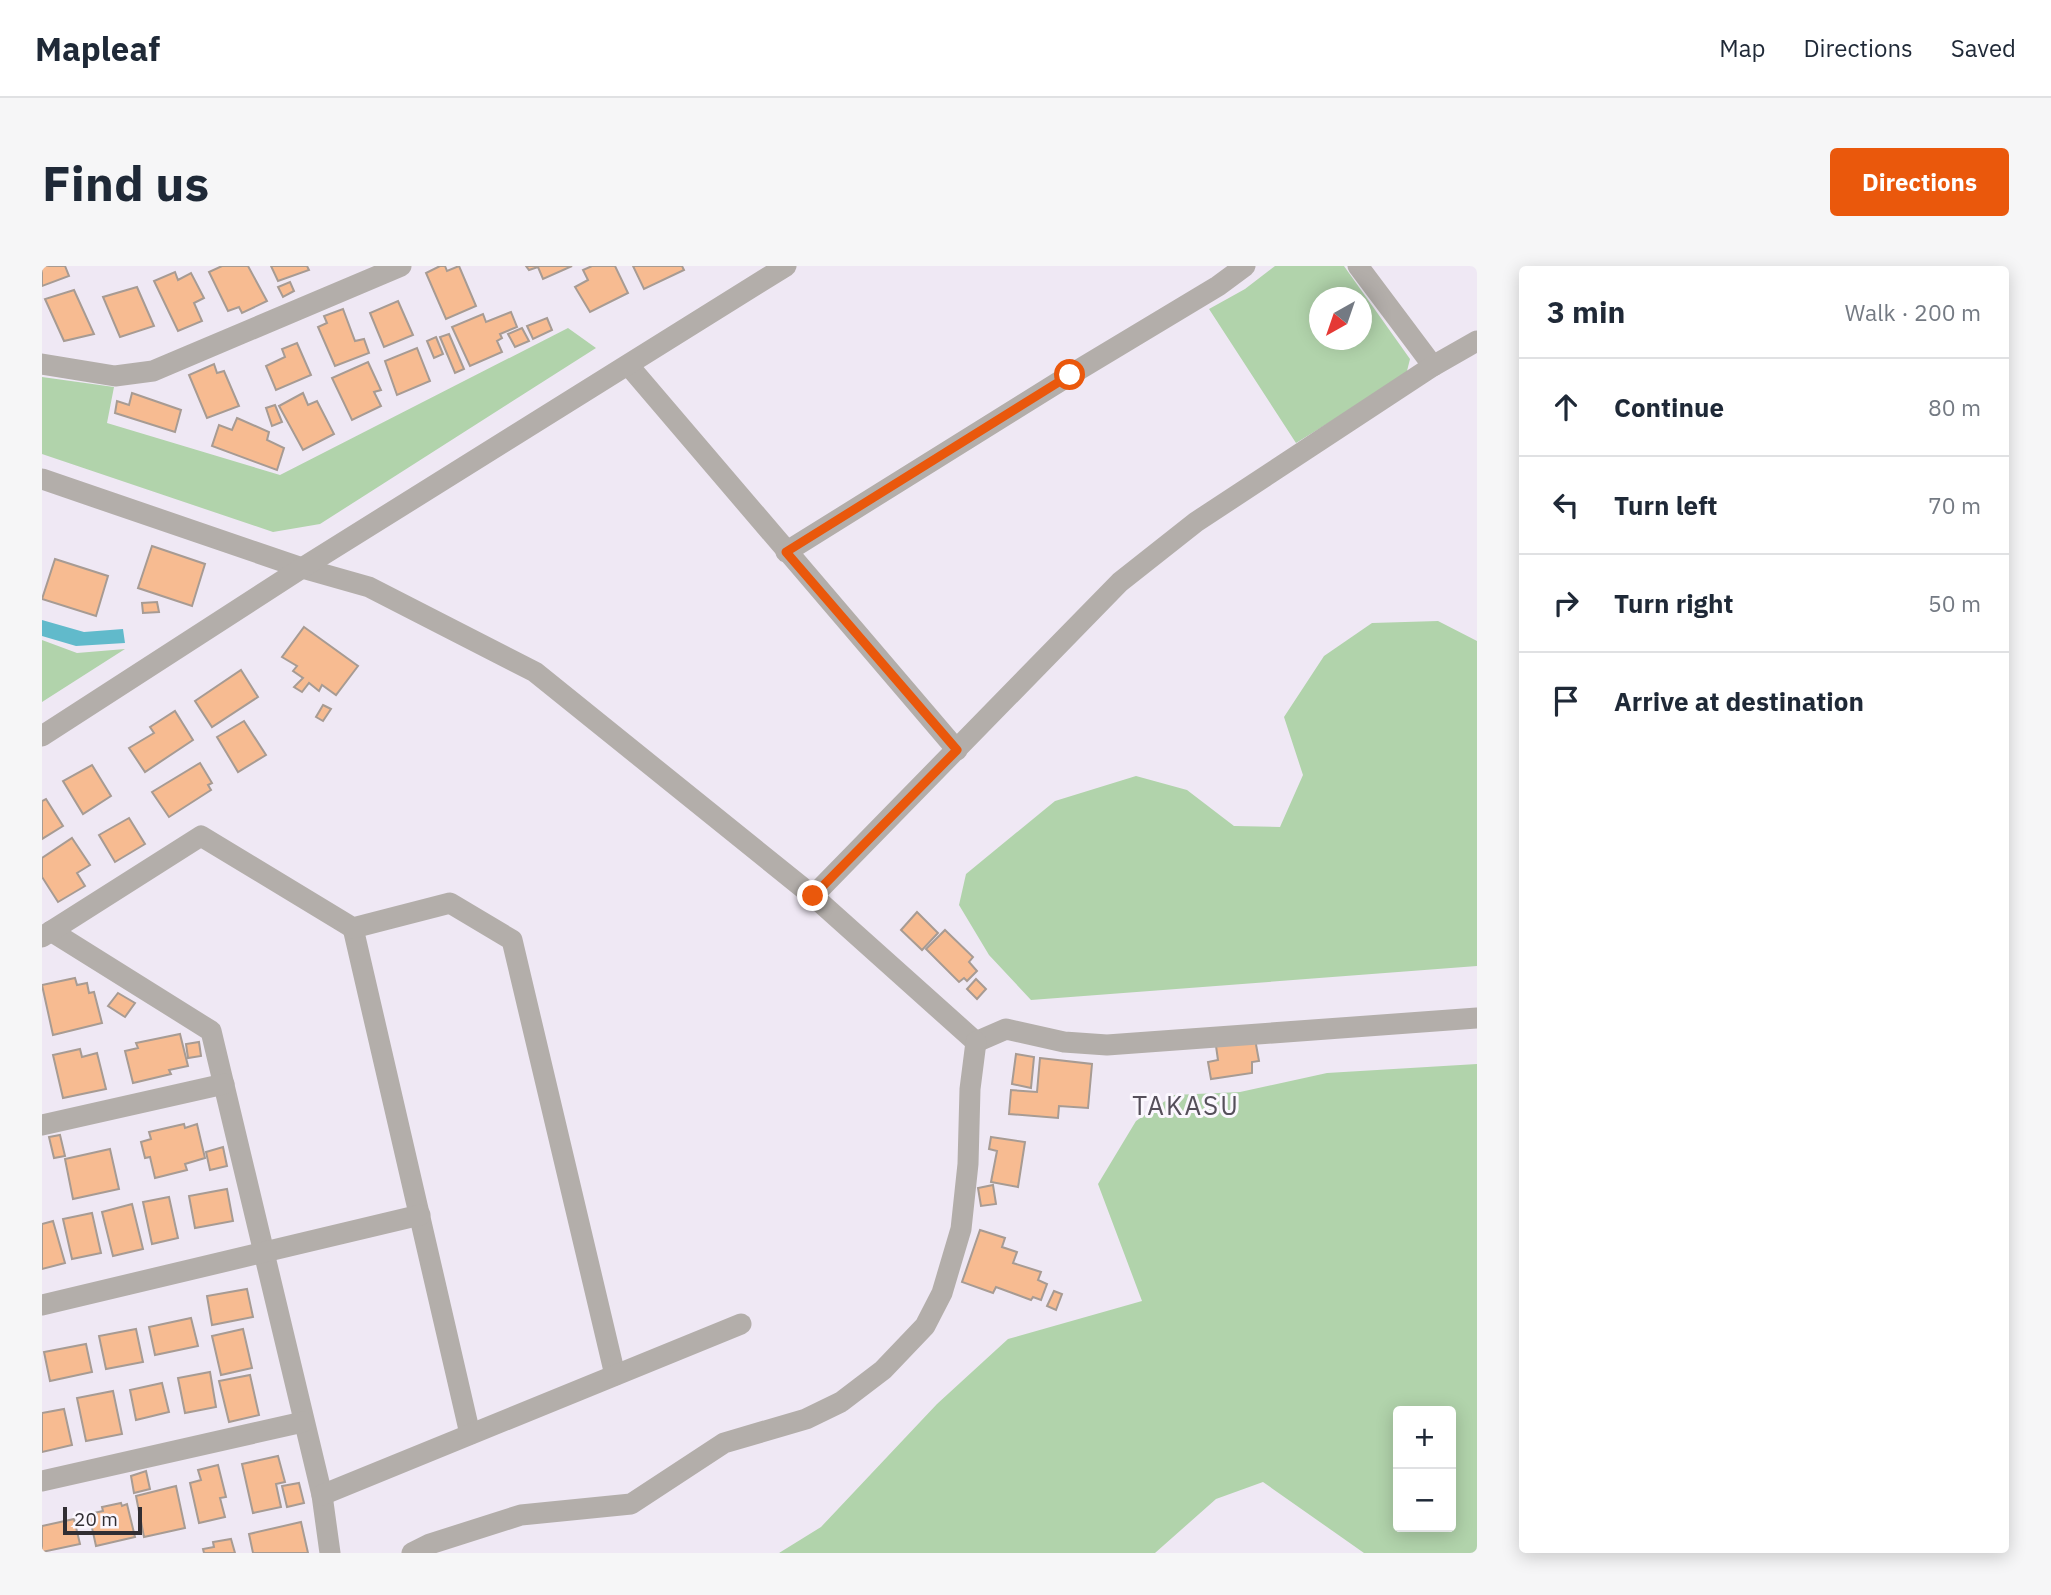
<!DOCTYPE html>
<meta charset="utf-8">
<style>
:root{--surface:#fff;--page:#f6f6f7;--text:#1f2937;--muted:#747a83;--line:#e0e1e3;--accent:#ea580c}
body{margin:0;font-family:"IBM Plex Sans",sans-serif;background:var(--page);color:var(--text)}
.controls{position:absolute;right:21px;bottom:21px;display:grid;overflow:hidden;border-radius:7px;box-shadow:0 4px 18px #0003}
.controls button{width:63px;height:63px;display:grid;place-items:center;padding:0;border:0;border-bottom:2px solid var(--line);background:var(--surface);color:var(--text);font:35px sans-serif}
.compass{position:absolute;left:1267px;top:21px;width:63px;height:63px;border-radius:50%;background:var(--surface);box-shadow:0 4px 18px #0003;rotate:220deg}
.scale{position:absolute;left:21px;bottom:18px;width:79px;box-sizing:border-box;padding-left:7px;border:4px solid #312e33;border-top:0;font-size:19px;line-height:24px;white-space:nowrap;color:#312e33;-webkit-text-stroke:5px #fbf7fe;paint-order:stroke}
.stop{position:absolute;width:21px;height:21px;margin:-16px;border:5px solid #ea580c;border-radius:50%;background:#fff}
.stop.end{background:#ea580c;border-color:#fff;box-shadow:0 2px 7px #0008}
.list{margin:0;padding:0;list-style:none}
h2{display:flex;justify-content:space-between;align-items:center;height:91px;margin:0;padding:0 28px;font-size:30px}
h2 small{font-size:23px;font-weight:400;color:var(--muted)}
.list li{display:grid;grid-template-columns:46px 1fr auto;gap:21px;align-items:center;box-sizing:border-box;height:98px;padding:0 28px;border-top:2px solid var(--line)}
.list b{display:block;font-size:26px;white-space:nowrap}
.list em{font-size:23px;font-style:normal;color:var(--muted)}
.icon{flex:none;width:38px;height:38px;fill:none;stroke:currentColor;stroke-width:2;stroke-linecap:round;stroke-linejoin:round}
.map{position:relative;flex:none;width:1435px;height:1287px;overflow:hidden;border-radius:7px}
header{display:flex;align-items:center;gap:42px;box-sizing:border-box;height:98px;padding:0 35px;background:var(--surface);border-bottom:2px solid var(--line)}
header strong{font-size:33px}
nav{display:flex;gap:38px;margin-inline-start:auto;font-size:24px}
.intro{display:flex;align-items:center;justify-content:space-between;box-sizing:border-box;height:168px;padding:0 42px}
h1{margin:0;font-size:49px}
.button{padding:18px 32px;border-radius:7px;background:var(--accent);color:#fff;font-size:24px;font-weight:700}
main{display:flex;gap:42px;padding:0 42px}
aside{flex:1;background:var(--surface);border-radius:7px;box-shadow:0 4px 18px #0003}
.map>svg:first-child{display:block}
.green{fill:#b1d3ab;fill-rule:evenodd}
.water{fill:#61bacb}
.building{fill:#f7bb91;stroke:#a79b93;stroke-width:2}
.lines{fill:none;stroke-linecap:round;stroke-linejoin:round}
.minor{stroke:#b3aeaa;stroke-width:21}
.route{stroke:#ea580c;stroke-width:9}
.labels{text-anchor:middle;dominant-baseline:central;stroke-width:6;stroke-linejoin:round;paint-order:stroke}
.quarter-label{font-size:26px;letter-spacing:2px;fill:#554f5a;stroke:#fbf7fe}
</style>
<header>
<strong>Mapleaf</strong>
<nav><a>Map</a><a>Directions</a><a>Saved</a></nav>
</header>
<div class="intro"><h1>Find us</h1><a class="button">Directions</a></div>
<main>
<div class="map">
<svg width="1435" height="1287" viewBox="0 0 1435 1287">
<rect width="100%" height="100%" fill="#efe8f4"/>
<g class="green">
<path d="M1233 0H1302L1368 93 1364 109 1254 177 1167 43 1203 23ZM1278 32H1320V74H1278Z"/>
<polygon points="526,62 554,82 278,258 231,266 0,188 0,111 72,121 65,157 238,209"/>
<polygon points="1396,355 1435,375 1435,700 989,734 947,689 917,639 924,608 1013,535 1094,510 1145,524 1192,560 1238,561 1261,509 1242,451 1282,390 1330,357"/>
<polygon points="0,374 35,387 83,383 0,436"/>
<path d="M1435 798V1287H1322L1221 1216 1174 1233 1113 1287H737L779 1261 895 1138 966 1073 1100 1035 1056 918 1094 855 1132 829 1198 826 1285 807ZM1356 1145H1409V1261H1356Z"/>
</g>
<polygon class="water" points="0,354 42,366 81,363 83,377 34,380 0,370"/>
<g class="building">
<polygon points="0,0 23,0 27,10 0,20"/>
<polygon points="180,0 206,0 225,35 200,47 197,41 186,45 167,6"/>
<polygon points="229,0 265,0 267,4 236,15"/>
<polygon points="398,0 403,0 405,5 417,0 434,40 404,53 384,7"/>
<polygon points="484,0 530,0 501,13 496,1 487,4"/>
<polygon points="550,0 573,0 586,27 548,46 533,21 546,14 541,4"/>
<polygon points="591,0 640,0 642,4 602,23"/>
<polygon points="133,6 136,14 149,7 162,32 152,37 160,55 136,65 112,15"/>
<polygon points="248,16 252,25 241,31 236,21"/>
<polygon points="95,21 112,60 78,71 61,31"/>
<polygon points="32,24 52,68 22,75 3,33"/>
<polygon points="356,35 371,69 342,81 328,47"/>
<polygon points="301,43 313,75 322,73 327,87 293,100 276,61 285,57 282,50"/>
<polygon points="469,46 475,61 458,68 460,72 455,75 460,86 428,100 410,61 441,48 444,56"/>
<polygon points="505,52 510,64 491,73 485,60"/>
<polygon points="480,62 487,75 473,81 466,68"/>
<polygon points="407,68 422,103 413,107 398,71"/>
<polygon points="394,71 401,88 392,92 385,75"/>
<polygon points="255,77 269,109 234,124 224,100 243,91 240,83"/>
<polygon points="375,82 388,115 355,129 343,95"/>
<polygon points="326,96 339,124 332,126 339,140 310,154 290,112"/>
<polygon points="172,98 175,107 182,105 197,140 165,152 147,109"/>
<polygon points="90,127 139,144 133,166 73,147 75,135 87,139"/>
<polygon points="261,127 266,139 275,135 292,168 261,184 237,140"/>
<polygon points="233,139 240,156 230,160 224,142"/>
<polygon points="195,152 227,166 225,174 242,182 235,204 170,180 177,159 190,164"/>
<polygon points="110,280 163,298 150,340 96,322"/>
<polygon points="13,293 66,310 54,350 0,333"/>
<polygon points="115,336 117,346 101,347 100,337"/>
<polygon points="262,361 316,400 294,429 280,419 277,425 267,417 260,426 252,421 261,412 251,405 255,400 240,391"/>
<polygon points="199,404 216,431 170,461 153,435"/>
<polygon points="281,439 289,443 281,455 274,451"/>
<polygon points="133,445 151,474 103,506 87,482 112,467 108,461"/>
<polygon points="202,455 224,489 196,506 175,471"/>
<polygon points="158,497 170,517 166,519 169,524 127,551 110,526"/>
<polygon points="50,499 69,530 41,548 21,515"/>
<polygon points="4,533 21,560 0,573 0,535"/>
<polygon points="87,552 103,578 73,596 57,569"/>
<polygon points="30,572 48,599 35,607 43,620 16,636 0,611 0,592"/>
<polygon points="875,646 896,667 880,684 859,664"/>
<polygon points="903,664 931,691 927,696 935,705 925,715 922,712 917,716 884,683"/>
<polygon points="33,712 35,719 45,717 47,727 52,726 60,757 11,769 0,719"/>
<polygon points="934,713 944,723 935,733 925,723"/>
<polygon points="76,727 93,737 83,751 66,740"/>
<polygon points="138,768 146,800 127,804 129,808 91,817 83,785 96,782 94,777"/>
<polygon points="1213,773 1217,795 1210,796 1210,807 1169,813 1166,796 1176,794 1174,780"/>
<polygon points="157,776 159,790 146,792 144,778"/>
<polygon points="38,783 40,791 55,787 64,823 21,832 11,789"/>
<polygon points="974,788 992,791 989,822 970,818"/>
<polygon points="998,792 1050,798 1046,842 1017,840 1016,852 967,848 969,824 995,826"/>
<polygon points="142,858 143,862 155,858 163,892 143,898 145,904 113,912 108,891 103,892 99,876 109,873 107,866"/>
<polygon points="18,869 23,890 12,892 7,871"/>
<polygon points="949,871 983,876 976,921 949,916 955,885 947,883"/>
<polygon points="181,881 185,900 168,904 164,886"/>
<polygon points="68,883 77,923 31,933 23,893"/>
<polygon points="951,919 954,938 939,940 936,922"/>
<polygon points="185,923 191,955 153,962 147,930"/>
<polygon points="127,931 136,972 110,978 101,936"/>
<polygon points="90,938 101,983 71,990 60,946"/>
<polygon points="50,947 59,987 30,993 21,953"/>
<polygon points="11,955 23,997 0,1003 0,958"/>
<polygon points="938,964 963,972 960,981 975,986 971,997 999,1006 996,1014 1005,1018 999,1034 991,1031 989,1034 954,1021 951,1027 920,1016"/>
<polygon points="205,1023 211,1051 170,1059 165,1030"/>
<polygon points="1012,1025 1020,1028 1014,1044 1005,1040"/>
<polygon points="149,1052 156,1080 113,1089 107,1061"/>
<polygon points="94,1063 101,1096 64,1103 57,1070"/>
<polygon points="201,1063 210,1102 179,1109 170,1070"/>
<polygon points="44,1078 50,1106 8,1115 2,1086"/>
<polygon points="168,1106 174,1141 143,1147 136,1112"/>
<polygon points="208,1109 217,1149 187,1156 177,1115"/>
<polygon points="120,1117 127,1146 94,1154 88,1124"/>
<polygon points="71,1125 80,1168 44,1175 35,1132"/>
<polygon points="22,1143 30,1179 0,1186 0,1147"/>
<polygon points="236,1190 243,1216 234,1218 239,1241 211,1247 200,1198"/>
<polygon points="176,1199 184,1231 178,1232 183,1251 157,1257 148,1217 159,1214 156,1204"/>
<polygon points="104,1205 108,1223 92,1227 89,1210"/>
<polygon points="257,1217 262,1237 245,1241 240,1220"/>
<polygon points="134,1220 143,1262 102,1271 94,1230"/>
<polygon points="79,1237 80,1240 85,1238 93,1271 54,1280 47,1248 61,1245 60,1241"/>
<polygon points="32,1253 38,1278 0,1286 0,1260"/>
<polygon points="259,1256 266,1287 211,1287 207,1268"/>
<polygon points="189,1273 193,1287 162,1287 161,1283 172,1281 171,1276"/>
</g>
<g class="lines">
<g class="minor">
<polyline points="1316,0 1391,100"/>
<polyline points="0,98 73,110 111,105 359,0"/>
<polyline points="587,100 915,484"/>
<polyline points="0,213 260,302 327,321 493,406 771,630 934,776"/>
<polyline points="744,286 1028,109 1176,20 1203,0"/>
<polyline points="0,470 260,302 744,0"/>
<polyline points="771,630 1078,316 1154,256 1391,100 1435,75"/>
<polyline points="311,662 428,1168"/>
<polyline points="9,665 169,765 280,1229 288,1287"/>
<polyline points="0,671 159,570 311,662 408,637 470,674 573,1109"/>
<polyline points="934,776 964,763 1022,776 1065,779 1435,752"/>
<polyline points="0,859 182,818"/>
<polyline points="0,1039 378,949"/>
<polyline points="0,1215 261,1156"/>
<polyline points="280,1229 699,1058"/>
<polyline points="370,1287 388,1278 479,1249 589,1238 682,1177 764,1153 799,1136 841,1104 883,1060 900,1027 919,963 926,898 928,823 934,776"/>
</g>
</g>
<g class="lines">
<polyline class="route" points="771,630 915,484 744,286 1028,109"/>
</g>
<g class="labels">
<g class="quarter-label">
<text x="1144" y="839">TAKASU</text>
</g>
</g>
</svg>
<div class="controls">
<button>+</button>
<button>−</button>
</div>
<svg class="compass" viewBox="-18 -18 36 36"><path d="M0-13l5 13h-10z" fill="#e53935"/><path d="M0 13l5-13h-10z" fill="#747a83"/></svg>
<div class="scale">20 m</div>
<div class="stop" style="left:1028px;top:109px"></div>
<div class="stop end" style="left:771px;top:630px"></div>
</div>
<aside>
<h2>3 min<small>Walk · 200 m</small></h2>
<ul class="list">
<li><svg class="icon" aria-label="ahead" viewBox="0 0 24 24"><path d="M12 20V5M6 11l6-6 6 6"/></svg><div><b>Continue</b></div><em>80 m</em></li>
<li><svg class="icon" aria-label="left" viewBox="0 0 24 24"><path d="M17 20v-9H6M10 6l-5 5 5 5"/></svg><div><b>Turn left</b></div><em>70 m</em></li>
<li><svg class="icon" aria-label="right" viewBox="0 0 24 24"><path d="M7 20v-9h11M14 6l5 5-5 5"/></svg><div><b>Turn right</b></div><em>50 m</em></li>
<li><svg class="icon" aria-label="arrive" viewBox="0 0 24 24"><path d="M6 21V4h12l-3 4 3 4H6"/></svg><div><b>Arrive at destination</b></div></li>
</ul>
</aside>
</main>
